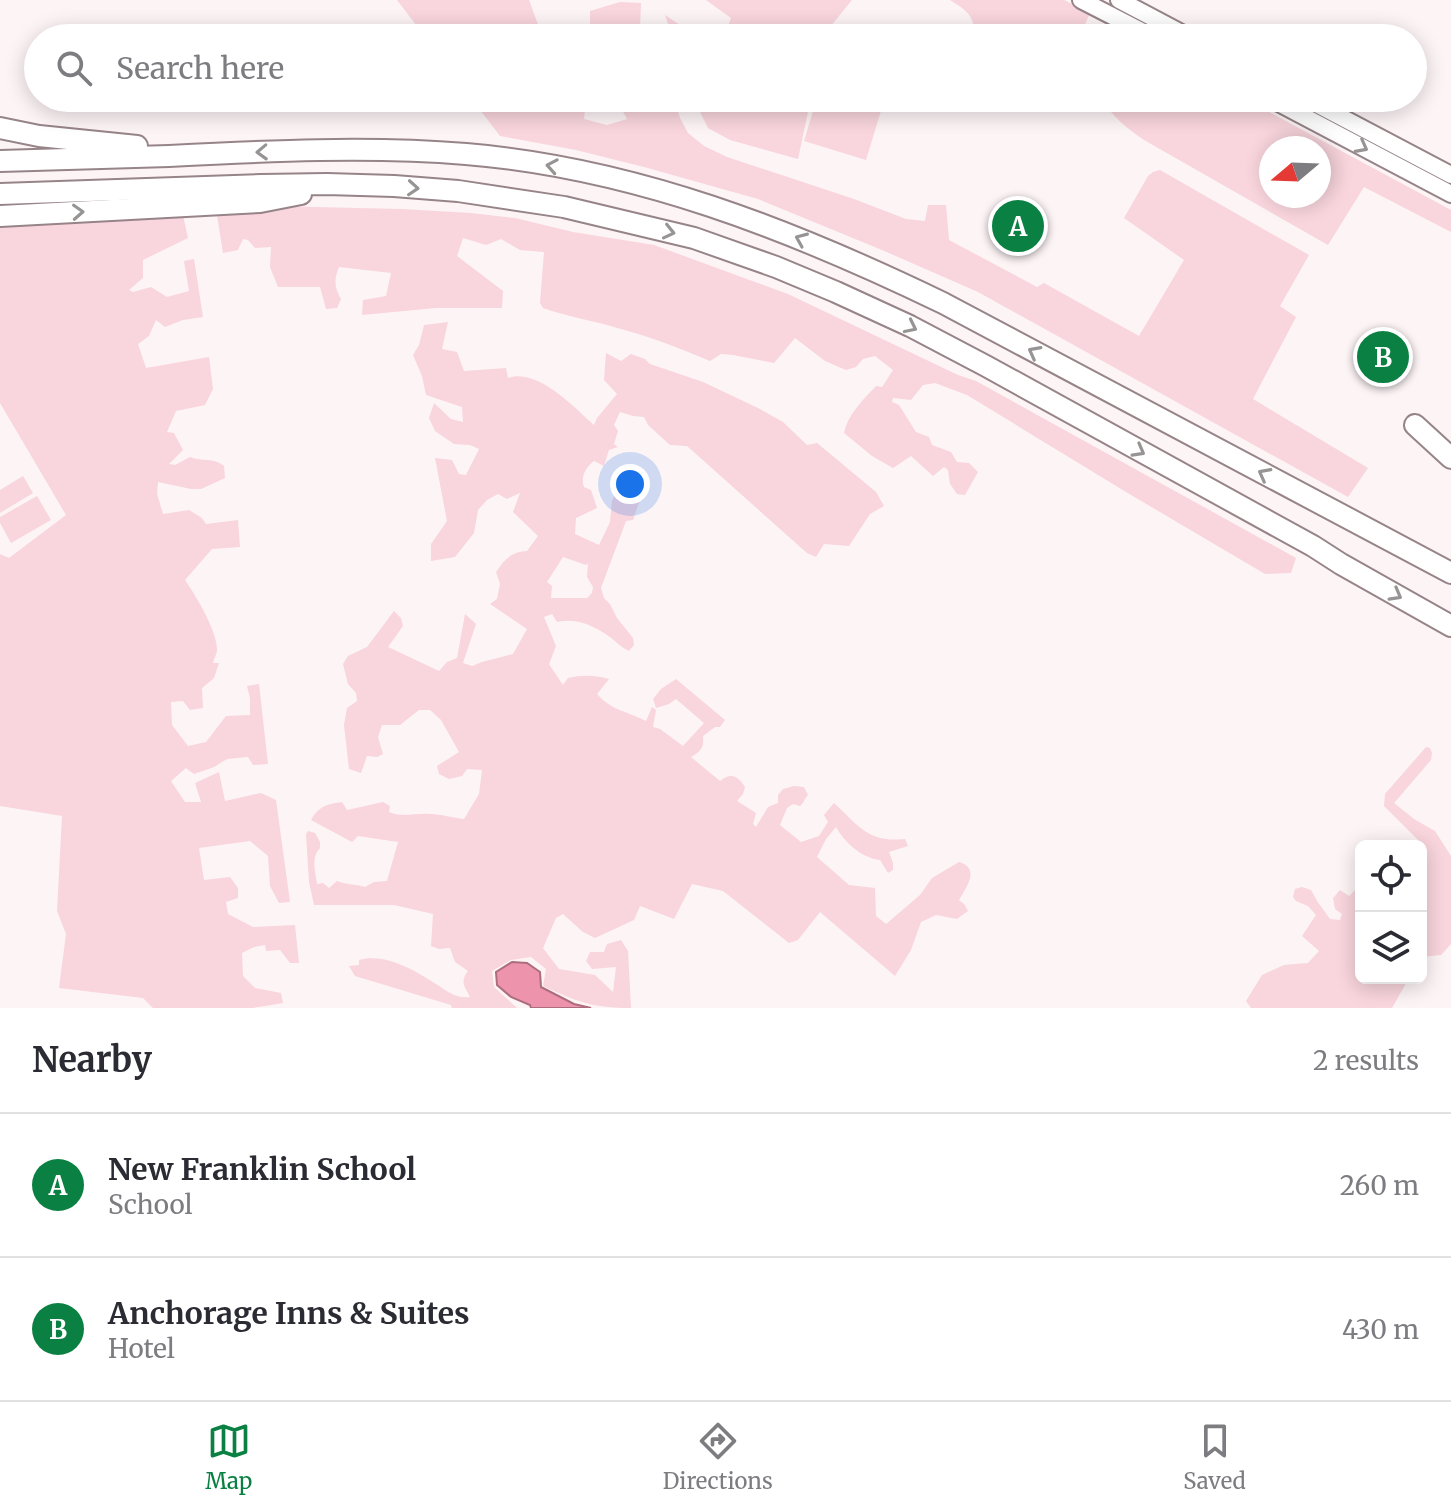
<!DOCTYPE html>
<style>
:root{--surface:#fff;--page:#f2f2f3;--text:#2b2b33;--muted:#7c7c81;--line:#e1e1e2;--accent:#0b8043}
body{margin:0;font-family:Merriweather,serif;background:var(--page);color:var(--text)}
.controls{position:absolute;right:24px;bottom:24px;display:grid;overflow:hidden;border-radius:12px;box-shadow:0 4px 20px #0003}
.controls button{width:72px;height:72px;display:grid;place-items:center;padding:0;border:0;border-bottom:2px solid var(--line);background:var(--surface);color:var(--text);font:40px sans-serif}
.compass{position:absolute;left:1259px;top:136px;width:72px;height:72px;border-radius:50%;background:var(--surface);box-shadow:0 4px 20px #0003;rotate:251deg}
.you{position:absolute;left:630px;top:484px;width:28px;height:28px;margin:-20px;border:6px solid #fff;border-radius:50%;background:#1a73e8;box-shadow:0 0 0 12px #1a73e833}
.badge{display:grid;place-items:center;width:52px;height:52px;border-radius:50%;background:var(--accent);color:#fff;font-size:26px;font-weight:700}
.pin{position:absolute;translate:-50% -50%;border:4px solid #fff;box-shadow:0 2px 8px #0006}
.list{margin:0;padding:0;list-style:none}
h2{display:flex;justify-content:space-between;align-items:center;height:104px;margin:0;padding:0 32px;font-size:34px}
h2 small{font-size:26px;font-weight:400;color:var(--muted)}
.list li{display:grid;grid-template-columns:52px 1fr auto;gap:24px;align-items:center;box-sizing:border-box;height:144px;padding:0 32px;border-top:2px solid var(--line)}
.list b{display:block;font-size:30px;white-space:nowrap}
.list p{margin:0;font-size:26px;white-space:nowrap;color:var(--muted)}
.list em{font-size:26px;font-style:normal;color:var(--muted)}
.icon{flex:none;width:44px;height:44px;fill:none;stroke:currentColor;stroke-width:2;stroke-linecap:round;stroke-linejoin:round}
.map{position:relative;flex:none;width:1451px;height:1008px;overflow:hidden}
.search{position:absolute;background:var(--surface);box-shadow:0 4px 20px #0003;left:24px;right:24px;top:24px;height:88px;display:flex;align-items:center;gap:20px;box-sizing:border-box;padding:0 28px;border-radius:44px;color:var(--muted);font-size:30px}
.sheet{height:392px;background:var(--surface)}
nav{display:flex;justify-content:space-around;align-items:center;box-sizing:border-box;height:112px;border-top:2px solid var(--line);background:var(--surface);font-size:22px;color:var(--muted)}
nav a{display:grid;justify-items:center;gap:4px}
nav .on{color:var(--accent)}
.map>svg:first-child{display:block}
.green{fill:#f9d5dd;fill-rule:evenodd}
.water{fill:#ed94ac;stroke:#ad6d7e;stroke-width:2}
.lines{fill:none;stroke-linecap:round;stroke-linejoin:round}
.primary-casing{stroke:#968488;stroke-width:20}
.highway-casing{stroke:#968488;stroke-width:24}
.primary{stroke:#fff;stroke-width:16}
.highway{stroke:#fff;stroke-width:20}
.oneway{stroke:#979494}
</style>
<div class="map">
<svg width="1451" height="1008" viewBox="0 0 1451 1008">
<rect width="100%" height="100%" fill="#fdf4f6"/>
<g class="green">
<polygon points="397,0 529,0 543,38 426,38"/>
<polygon points="706,0 852,0 826,32 825,38 673,38 665,15 680,25 724,36 731,18"/>
<path d="M950 0H1064L1090 13 1083 29 1073 38H969L974 36C975 15 966 10 950 0Z"/>
<polygon points="620,2 641,3 640,29 632,38 571,38 590,25 590,11"/>
<polygon points="471,98 586,98 584,119 607,125 627,119 619,104 628,98 674,98 680,118 688,133 704,146 727,157 854,199 906,219 925,221 928,205 946,205 949,240 1037,287 1044,283 1139,336 1184,260 1124,218 1148,176 1153,172 1160,170 1309,255 1280,306 1296,317 1253,399 1368,468 1348,497 978,292 882,250 758,199 644,167 576,150 500,136"/>
<polygon points="693,98 811,98 798,159 730,140 708,128"/>
<polygon points="817,98 865,98 883,104 866,160 804,141"/>
<path d="M1101 98H1243L1451 210V232L1364 187 1328 245 1144 140C1126 128 1113 117 1101 98ZM1271 148H1319V196H1271Z"/>
<path d="M271 206 402 209 471 213 515 218 573 232 654 245 788 294 958 375 976 381 1296 558 1291 573 1265 574 1126 492 967 395 935 383 923 385 911 400 893 398 892 402 899 405 916 432 929 437 932 445 951 452 957 462 969 463 978 472 965 495 957 494 950 484 948 470 944 467 933 476 911 456 893 468 872 456 844 433C848 414 863 400 876 386L882 387 893 370 875 356 863 359 856 367 846 370 825 361 795 338 774 363 733 355 721 354 710 361C681 349 652 337 621 329 595 321 569 317 543 308L540 303 544 252 520 250 501 239 486 245 463 238 457 256 503 291 502 308H436L362 315 363 300 386 296 391 273 339 267C334 279 334 287 341 299L337 308 326 309 320 287H278L270 267 271 247 255 248 248 240 243 239 238 250 223 253 216 209Z"/>
<path d="M182 211 188 238 143 260V278L129 290 133 292 151 287 167 297 189 291 184 261 194 259 203 317 183 320 165 327 156 320 149 336 138 344 146 368 209 357 213 389 205 405 176 411 167 432 174 433 183 450 169 464 175 465 190 457C202 462 213 457 224 466L225 478 201 489H191L158 482 157 494 163 514 189 510 202 518 206 524 238 520 240 547 212 549 185 580C196 596 218 632 217 651 216 655 214 659 213 663H219L214 678 202 688 203 708 190 710 183 701 171 702 172 725 188 746 206 742 226 716 250 715V698L247 686 259 684 268 764 253 765 248 757 227 759 214 767 194 774 186 768 171 781 185 802H201L195 783 219 772 225 801 261 793 276 800 290 902 279 903 270 886 268 856 250 841 199 848 204 880 230 877 238 888V898L226 902 228 914 253 927 295 925 299 963H290L280 950 266 951 265 945 254 947 242 953 243 976 255 988 281 993 283 1003 253 1008H153L143 998 59 988 66 934 57 911 62 816 0 806V554L9 558 66 515 0 403V223Z"/>
<path d="M448 322 442 349 457 352 464 371 506 368 508 378C537 367 575 408 594 425L597 418 617 394 604 380 606 353 621 361 631 354 645 359 650 364 703 382 758 408 783 422 807 445 817 443 876 492 884 506 870 514 849 546 824 544 816 557 807 553 687 446 670 445 648 425 644 417 633 416 620 412 614 425 618 431 614 444 618 447 609 450 604 466 594 461C586 467 580 477 584 487L591 490 597 508 576 518 575 534 599 545 610 522 612 501 626 469 637 475 635 484 644 488 633 520 626 521 601 588 604 598 610 604 617 618 633 638 634 645 629 651C620 647 615 640 607 635 592 625 576 618 557 622L552 614 544 617 556 646 549 664 563 685 568 678C582 675 594 675 609 679L597 694C612 711 627 711 646 721L652 707 656 710 653 727 660 729 683 746 704 723 676 699 669 704 656 708 653 699 661 689 676 679 725 720 720 727H715L703 736C704 748 701 751 691 757L720 781C731 772 738 776 745 787L743 794 737 801 756 813 753 824 756 827 768 807 778 803V795L783 789 794 786 804 787 808 795C804 799 804 803 800 806L793 804 787 808 780 825 801 842 819 836 828 822 824 815 834 803C859 826 868 843 905 839L908 846 889 852 893 863V870L888 873 880 860C862 858 845 843 836 827L826 839 817 857 849 885 875 888 876 916 886 924 920 895 932 878 959 862C981 869 966 887 959 900L964 904 968 911 957 919 936 915 921 922 911 950 895 976 820 912 798 940 789 943 723 891 692 884 674 919 640 906 634 920 595 938 583 932 563 914 556 918 543 948 559 969 595 975 613 992 616 967 592 969 586 961 590 952H604L607 944 621 940 628 951 631 1008C592 1008 578 1002 543 986L546 969 531 957 511 960 492 971 494 987 517 1008H452L451 1005 355 976 349 966 359 965V960C385 953 414 970 436 984 447 991 456 999 470 997 464 986 460 981 468 971L455 962 450 948 439 949 431 946 433 914 394 905H314L309 882 306 834 308 831 315 833 320 842V848C311 857 315 871 317 884L323 883 329 888 337 881C347 885 355 884 365 887L374 882 387 881 398 842 358 836 352 842 311 820C319 806 327 804 342 802L347 810 383 802 390 806 389 812C403 818 416 813 430 814 441 814 453 818 464 819L479 794 482 770 467 769 462 776 449 779 439 774 437 766 459 752 441 720 430 710H419L400 725H382L378 737 383 754 377 757 367 756 361 773 349 769 344 725 347 708 357 701 356 693 348 684 343 664 348 656 367 647 394 611 401 618 403 626 388 647 439 671 447 662 457 658 465 614 476 624 463 663 472 666 482 662 513 654 527 629 490 604 497 599 500 584 496 572C505 559 511 552 527 551L538 536 513 512 520 493 507 499 498 494 487 500 478 510 474 533 455 557 431 561V544L447 521 435 458 452 460 459 474 466 475 479 449 470 445 454 444 435 431 429 418 434 403 451 419 463 422 462 407 426 395 422 376 413 355 419 345 424 325ZM563 557 586 565 588 563 587 577 593 587 592 593 587 598H551L552 586 547 582Z"/>
<polygon points="23,476 33,493 0,513 0,490"/>
<polygon points="37,496 51,520 11,543 0,523 0,517"/>
<polygon points="1426,747 1430,748 1432,753 1431,760 1394,803 1414,819 1435,831 1451,856 1451,944 1441,955 1421,957 1422,844 1384,806 1385,794"/>
<polygon points="1361,884 1361,978 1409,978 1392,1008 1251,1008 1246,1001 1262,975 1284,965 1308,963 1319,951 1302,936 1316,915 1308,906 1296,901 1293,897 1295,889 1302,887 1311,890 1317,901 1330,919 1340,920 1342,914 1335,909 1333,898 1340,890 1349,896"/>
</g>
<polygon class="water" points="512,962 527,963 540,972 541,987 574,1004 591,1008 531,1008 530,1005 511,997 497,985 496,972"/>
<g class="lines">
<defs>
<g id="primary">
<polyline points="1081,0 1155,38"/>
<polyline points="1119,0 1191,38"/>
<polyline points="1269,98 1451,194"/>
<polyline points="1305,98 1451,175"/>
</g>
<g id="highway">
<polyline points="0,128 39,136 137,146"/>
<path d="M0 161C56 159 113 158 169 156 268 151 368 146 466 154 635 168 792 230 943 303L1451 573"/>
<polyline points="0,194 261,185 327,184 394,186 458,191 564,207 694,238 776,267 836,292 910,326 986,366 1313,546 1341,564 1451,626"/>
<polyline points="0,216 260,202 301,194"/>
<polyline points="1415,425 1451,458"/>
</g>
</defs>
<use href="#primary" class="primary-casing"/>
<use href="#highway" class="highway-casing"/>
<use href="#primary" class="primary"/>
<use href="#highway" class="highway"/>
</g>
<defs><path id="oneway-chevron" d="M-2-3.5L2.5 0L-2 3.5" fill="none" stroke-width="1.6" stroke-linecap="round" stroke-linejoin="round" transform="scale(2)"/></defs>
<g class="oneway">
<use href="#oneway-chevron" transform="translate(1362 147) rotate(28)"/>
<use href="#oneway-chevron" transform="translate(262 152) rotate(178)"/>
<use href="#oneway-chevron" transform="translate(552 166) rotate(-170)"/>
<use href="#oneway-chevron" transform="translate(413 188) rotate(4)"/>
<use href="#oneway-chevron" transform="translate(78 212) rotate(-3)"/>
<use href="#oneway-chevron" transform="translate(669 232) rotate(13)"/>
<use href="#oneway-chevron" transform="translate(801 239) rotate(-157)"/>
<use href="#oneway-chevron" transform="translate(911 327) rotate(26)"/>
<use href="#oneway-chevron" transform="translate(1034 352) rotate(-152)"/>
<use href="#oneway-chevron" transform="translate(1139 451) rotate(29)"/>
<use href="#oneway-chevron" transform="translate(1264 474) rotate(-152)"/>
<use href="#oneway-chevron" transform="translate(1396 595) rotate(29)"/>
</g>
</svg>
<div class="controls">
<button><svg class="icon" aria-label="locate" viewBox="0 0 24 24"><circle cx="12" cy="12" r="6"/><path d="M12 2v4M12 18v4M2 12h4M18 12h4"/></svg></button>
<button><svg class="icon" aria-label="layers" viewBox="0 0 24 24"><path d="M12 4l9 5-9 5-9-5zM3 14l9 5 9-5"/></svg></button>
</div>
<svg class="compass" viewBox="-18 -18 36 36"><path d="M0-13l5 13h-10z" fill="#e53935"/><path d="M0 13l5-13h-10z" fill="#7c7c81"/></svg>
<div class="you"></div>
<div class="pin badge" style="left:1018px;top:226px">A</div>
<div class="pin badge" style="left:1383px;top:357px">B</div>
<div class="search"><svg class="icon" aria-label="search" viewBox="0 0 24 24"><circle cx="10" cy="10" r="6"/><path d="M15 15l6 6"/></svg>Search here</div>
</div>
<section class="sheet">
<h2>Nearby<small>2 results</small></h2>
<ul class="list">
<li><span class="badge">A</span><div><b>New Franklin School</b><p>School</p></div><em>260 m</em></li>
<li><span class="badge">B</span><div><b>Anchorage Inns &amp; Suites</b><p>Hotel</p></div><em>430 m</em></li>
</ul>
</section>
<nav>
<a class="on"><svg class="icon" aria-label="map" viewBox="0 0 24 24"><path d="M3 6l6-2 6 2 6-2v14l-6 2-6-2-6 2zM9 4v14M15 6v14"/></svg>Map</a>
<a><svg class="icon" aria-label="directions" viewBox="0 0 24 24"><path d="M12 3l9 9-9 9-9-9zM9 14v-3h6M13 9l2 2-2 2"/></svg>Directions</a>
<a><svg class="icon" aria-label="saved" viewBox="0 0 24 24"><path d="M7 4h10v16l-5-4-5 4z"/></svg>Saved</a>
</nav>
